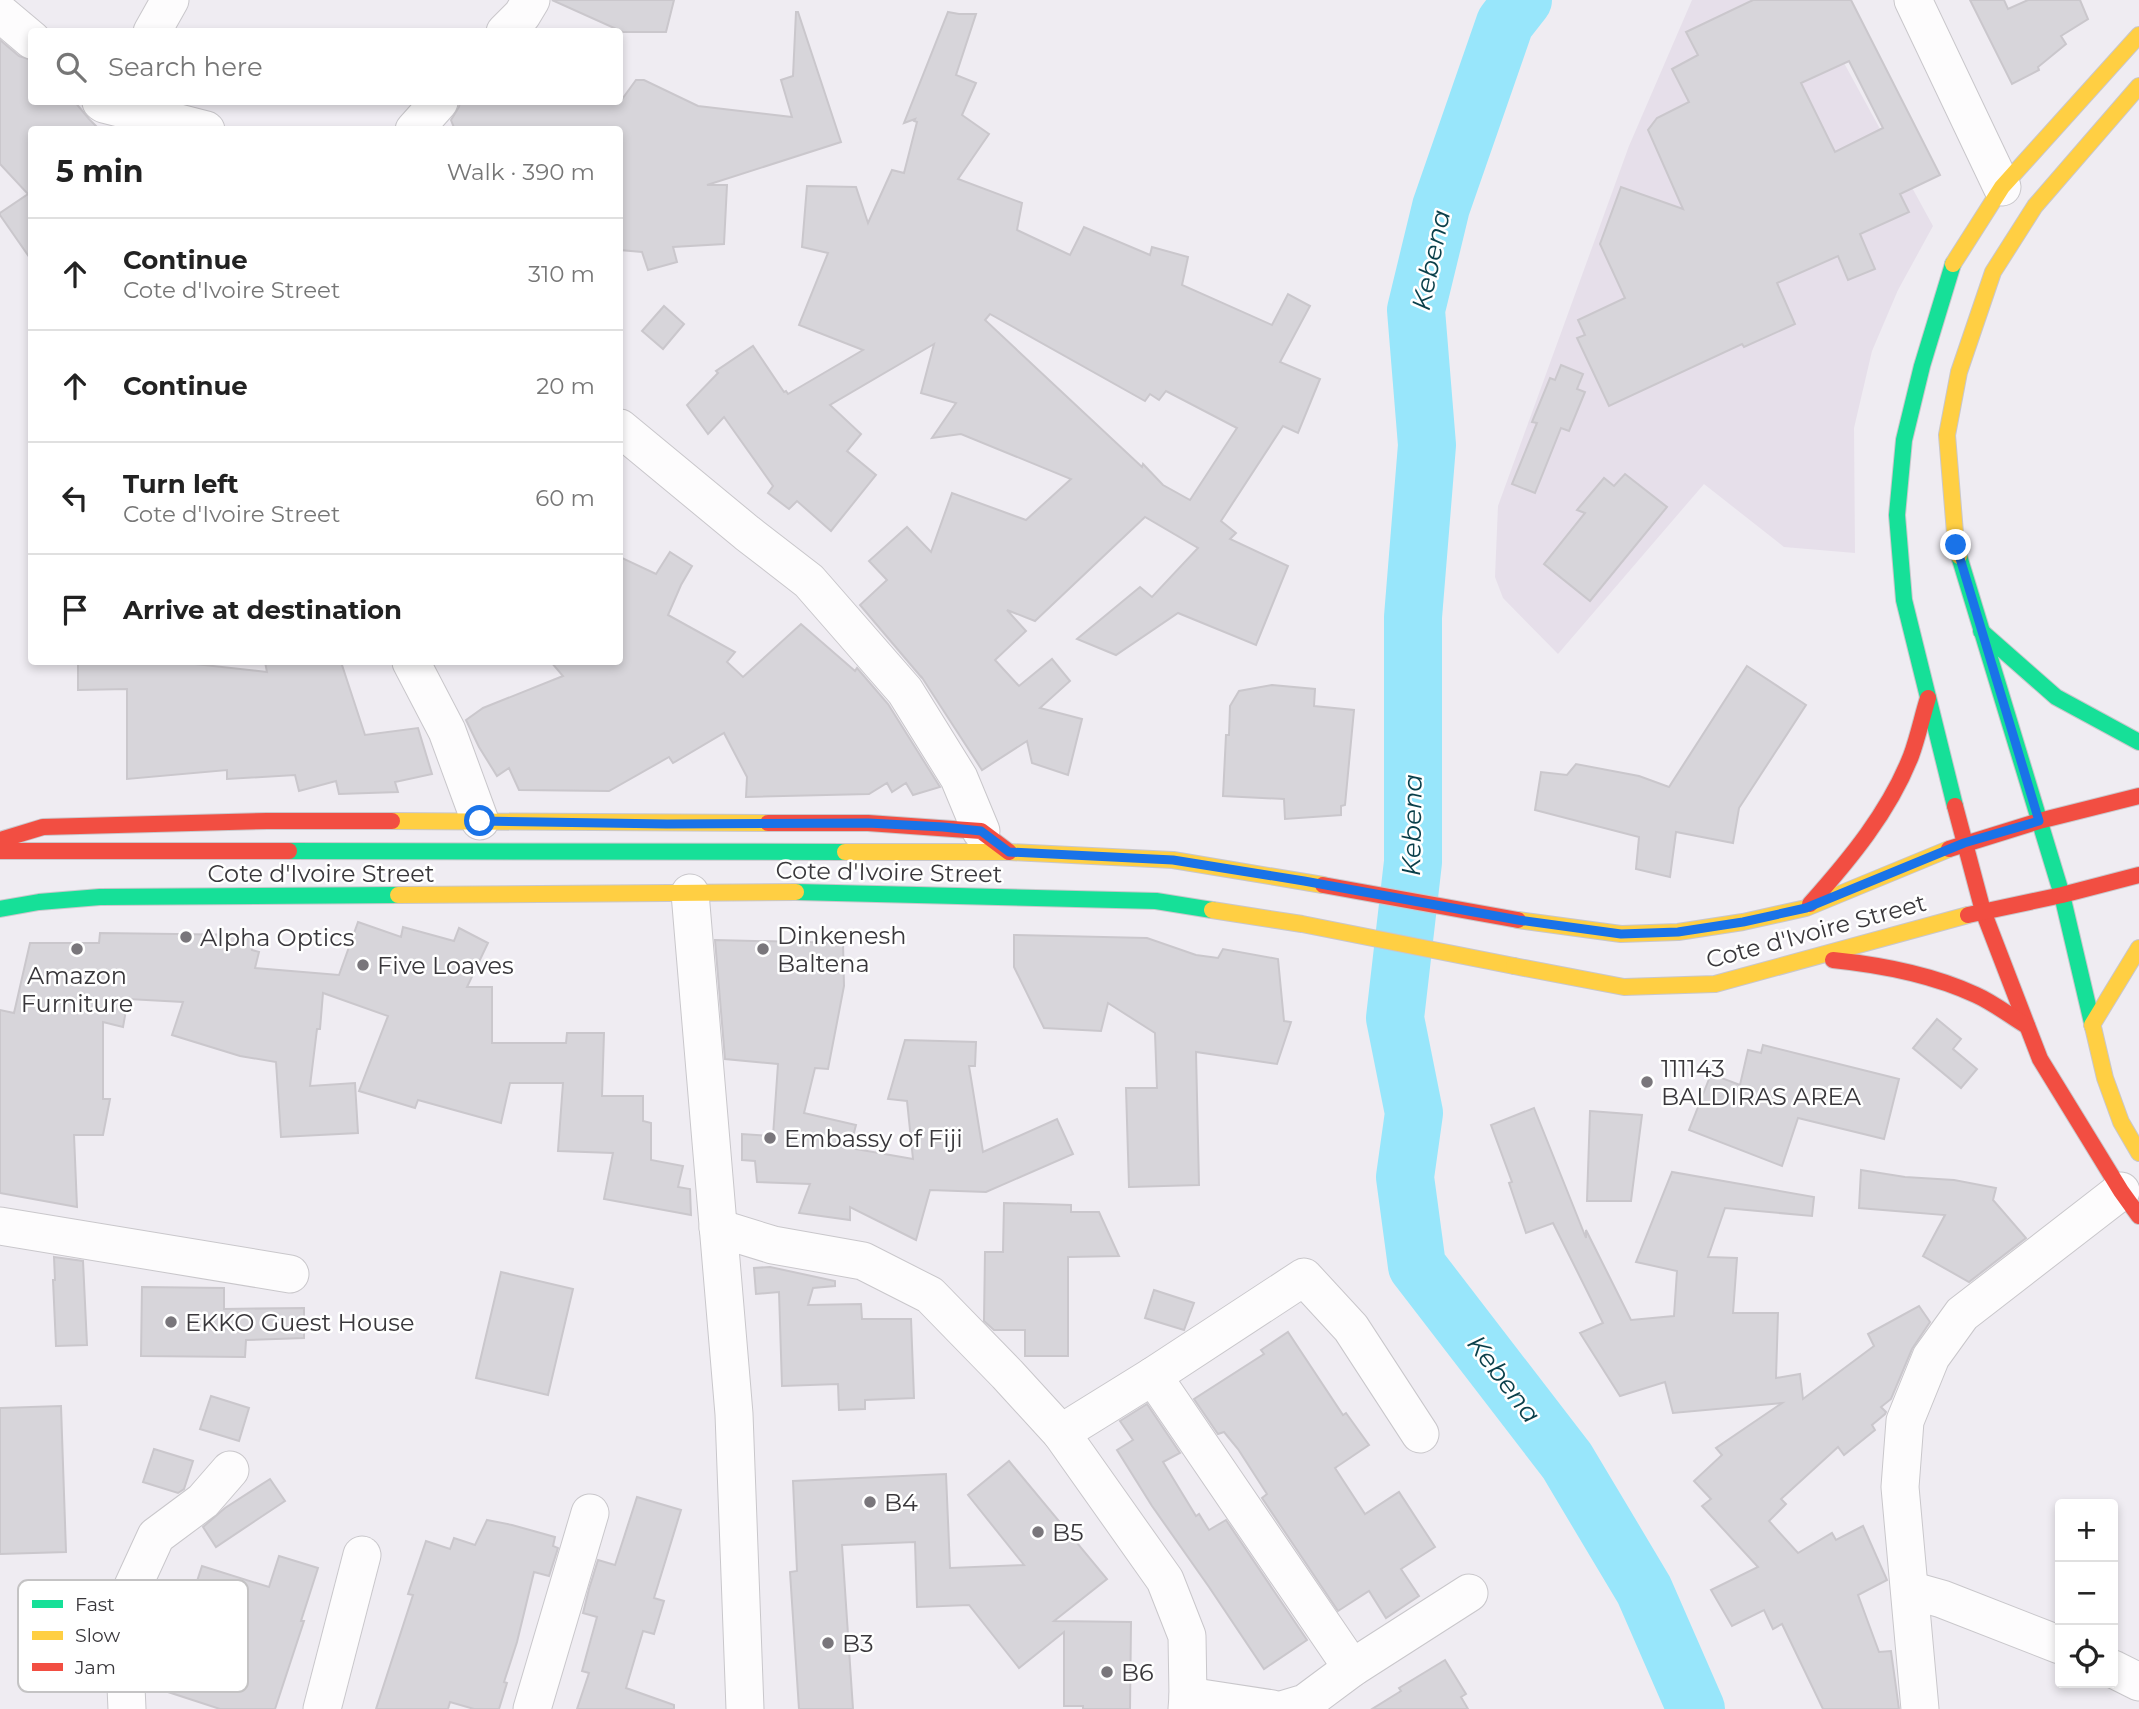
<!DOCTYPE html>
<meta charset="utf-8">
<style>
:root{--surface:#fff;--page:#f2f2f2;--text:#222;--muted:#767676;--line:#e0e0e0}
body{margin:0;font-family:Montserrat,sans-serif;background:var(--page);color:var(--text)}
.controls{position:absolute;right:21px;bottom:21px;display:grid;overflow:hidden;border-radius:7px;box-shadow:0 4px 10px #0003}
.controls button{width:63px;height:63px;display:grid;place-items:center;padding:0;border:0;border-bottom:2px solid var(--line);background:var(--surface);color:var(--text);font:35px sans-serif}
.stop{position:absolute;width:21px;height:21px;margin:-16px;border:5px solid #1a73e8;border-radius:50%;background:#fff}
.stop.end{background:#1a73e8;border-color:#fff;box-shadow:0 2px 7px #0008}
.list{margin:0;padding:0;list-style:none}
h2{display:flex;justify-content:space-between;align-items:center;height:91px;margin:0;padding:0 28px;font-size:30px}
h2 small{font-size:23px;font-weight:400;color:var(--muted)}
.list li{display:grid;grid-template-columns:46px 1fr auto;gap:21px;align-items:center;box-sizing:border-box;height:112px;padding:0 28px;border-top:2px solid var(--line)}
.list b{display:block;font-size:26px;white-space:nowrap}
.list p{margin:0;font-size:23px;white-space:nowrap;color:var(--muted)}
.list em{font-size:23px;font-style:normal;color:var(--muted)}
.icon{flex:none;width:38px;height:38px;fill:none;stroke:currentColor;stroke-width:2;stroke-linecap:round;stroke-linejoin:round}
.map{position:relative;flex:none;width:2139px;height:1709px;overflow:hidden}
.search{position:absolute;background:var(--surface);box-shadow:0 4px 10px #0003;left:28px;top:28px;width:595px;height:77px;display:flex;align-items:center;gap:18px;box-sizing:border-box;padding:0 24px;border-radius:7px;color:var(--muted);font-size:26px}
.panel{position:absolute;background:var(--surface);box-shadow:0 4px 10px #0003;left:28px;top:126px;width:595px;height:539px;border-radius:7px}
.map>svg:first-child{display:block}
.built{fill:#e6dfea}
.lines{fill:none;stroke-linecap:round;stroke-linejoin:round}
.river{stroke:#98e6fb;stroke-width:58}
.building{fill:#d7d5da;stroke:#cac7cc;stroke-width:2;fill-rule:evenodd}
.street-casing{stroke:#c9c7cb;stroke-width:39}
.fast-casing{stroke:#c9c7cb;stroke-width:18}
.slow-casing{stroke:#c9c7cb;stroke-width:18}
.jam-casing{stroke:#c9c7cb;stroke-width:18}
.street{stroke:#fdfcfd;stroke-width:37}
.fast{stroke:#16e098;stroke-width:16}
.slow{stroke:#ffcf43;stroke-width:16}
.jam{stroke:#f24e42;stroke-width:16}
.route{stroke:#1a73e8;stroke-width:9}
.poi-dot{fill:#79767b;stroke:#fff;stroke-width:2.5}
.labels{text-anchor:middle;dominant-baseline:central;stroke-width:5;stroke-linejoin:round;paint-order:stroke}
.street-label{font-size:24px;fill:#39373b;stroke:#fff}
.poi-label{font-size:24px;fill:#39373b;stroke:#fff;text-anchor:start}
.water-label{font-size:26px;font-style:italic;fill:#093f4a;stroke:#fff}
.key{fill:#fff;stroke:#c4c3c4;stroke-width:2}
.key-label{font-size:19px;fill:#39373b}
</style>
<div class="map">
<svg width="2139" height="1709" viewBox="0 0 2139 1709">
<rect width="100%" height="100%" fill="#efecf2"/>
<polygon class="built" points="1692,0 1813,0 1844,63 1933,226 1898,290 1872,351 1854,428 1855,553 1784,547 1704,484 1558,654 1503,598 1495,577 1498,506 1629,146"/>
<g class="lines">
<polyline class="river" points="1523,0 1505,23 1441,207 1416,310 1427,445 1413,617 1413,862 1395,1018 1414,1113 1405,1177 1417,1266 1567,1461 1644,1590 1696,1709"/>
</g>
<g class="building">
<polygon points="552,0 674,0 666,32 623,32"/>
<path d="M1753 0H1851L1940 175 1900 194 1909 212 1860 234 1875 269 1848 280 1838 256 1777 283 1795 324 1744 347 1742 344 1609 406 1577 338 1585 335 1578 320 1625 298 1600 244 1621 187 1683 209 1648 130 1657 118 1689 102 1672 69 1698 55 1686 32ZM1849 61 1883 128 1835 152 1801 83Z"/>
<polygon points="1970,0 2004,0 2008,9 2028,0 2080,0 2088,19 2061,36 2066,44 2038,67 2039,70 2012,84"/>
<polygon points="796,12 798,12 841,142 707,185 727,185 724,244 673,247 677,262 648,270 642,252 620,250 620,130 455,130 451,120 459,107 460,102 620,102 636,80 644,80 698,106 792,117 781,80 793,76"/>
<path d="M948 12 959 14H976L956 75 976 83 962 115 989 134 958 179 1022 203 1017 230 1070 255 1084 227 1150 255 1152 247 1188 257 1182 285 1272 325 1288 294 1310 306 1280 362 1320 379 1298 433 1283 426 1221 521 1236 533 1230 539 1288 566 1256 645 1178 613 1116 655 1077 639 1140 587 1152 597 1198 548 1145 517 1035 621 1007 610 1026 631 995 660 1019 686 1052 659 1070 681 1040 708 1082 719 1068 775 1032 763 1027 741 982 770 921 676 922 678 860 605 887 580 869 561 907 527 931 552 952 493 1026 520 1071 479 961 434 932 438 956 403 921 393 934 344 830 405 861 434 847 451 876 475 831 531 797 501 789 509 768 493 773 486 724 417 708 434 687 405 718 373 716 371 753 346 784 392 786 391 788 394 863 350 799 325 828 253 802 247 807 186 856 187 868 223 892 170 904 173 917 122 914 121 915 119 904 123ZM990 314 1145 401 1150 394 1159 400 1166 391 1237 428 1190 500 1163 485 1143 464 1142 467 985 320Z"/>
<polygon points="0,40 19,56 32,60 32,102 75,102 89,119 100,130 32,130 32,261 0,215 0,213 28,194 0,164"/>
<polygon points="664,306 684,324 663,349 642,331"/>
<polygon points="1561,365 1583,374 1577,389 1585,392 1569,431 1561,428 1535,493 1512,484 1537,423 1532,422 1550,378 1555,380"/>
<polygon points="1625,474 1667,507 1590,601 1544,564 1585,513 1577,510 1604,478 1614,486"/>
<polygon points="670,552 692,566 681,585 668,615 735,652 727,662 743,677 801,624 855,671 857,668 888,704 940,787 913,795 906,783 892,792 887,783 869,794 746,797 747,777 724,733 673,763 669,757 609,791 519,790 509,768 497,776 479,747 466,720 483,708 563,676 551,662 620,662 620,557 656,574"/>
<polygon points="78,662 177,662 267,672 265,662 341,662 365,735 418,728 432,774 395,782 398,792 339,794 336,781 299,791 295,775 227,779 227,770 127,779 127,689 78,690"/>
<polygon points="1747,666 1806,705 1739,808 1733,843 1676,832 1670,877 1636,869 1639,837 1535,810 1541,772 1567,775 1576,764 1639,776 1669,787"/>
<polygon points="1272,685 1315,689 1314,706 1354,710 1345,805 1341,806 1341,815 1285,819 1284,799 1223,796 1226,735 1229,735 1230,706 1239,691"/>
<polygon points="358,922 401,937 403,927 454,941 459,928 488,943 467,987 492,987 492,1043 566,1043 567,1033 604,1033 602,1096 643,1096 643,1121 651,1123 651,1160 683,1166 678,1187 690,1189 691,1215 604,1199 613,1153 558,1151 563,1083 510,1083 501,1123 418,1100 415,1108 359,1091 388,1016 323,993 320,1029 317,1029 310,1086 355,1083 358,1133 281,1137 276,1062 240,1056 172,1035 183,1002 128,999 123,1027 103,1022 103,1099 110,1099 103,1135 74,1135 77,1207 0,1193 0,1010 14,1013 30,943 99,943 100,933 252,935 252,950 259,952 255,968 339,975"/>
<polygon points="1014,935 1147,938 1196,955 1218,958 1223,949 1278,959 1284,1021 1291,1022 1277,1064 1196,1052 1199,1185 1129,1187 1126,1088 1157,1088 1155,1033 1108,1003 1101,1031 1044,1028 1014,967"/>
<polygon points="715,940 843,943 844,986 828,1069 815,1068 804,1113 856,1125 850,1148 913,1159 907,1101 888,1099 905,1040 976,1042 975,1066 969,1066 983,1152 1057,1119 1073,1154 986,1192 930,1190 916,1240 850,1207 850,1220 799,1213 810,1184 757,1182 755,1161 742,1160 742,1134 773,1136 778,1064 725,1059"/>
<polygon points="1937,1019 1961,1039 1953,1049 1977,1069 1961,1088 1913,1048"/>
<polygon points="1763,1045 1899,1079 1884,1139 1798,1118 1782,1166 1689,1130 1711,1074 1740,1085 1748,1050 1761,1053"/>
<polygon points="1534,1108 1586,1238 1586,1230 1631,1320 1674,1316 1677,1271 1636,1262 1672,1172 1814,1197 1812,1216 1725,1208 1708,1257 1737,1258 1733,1313 1778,1313 1776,1378 1800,1374 1803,1399 1874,1346 1868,1334 1919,1306 1930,1322 1912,1349 1891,1399 1881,1407 1886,1412 1885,1414 1872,1425 1875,1430 1844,1455 1838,1447 1781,1499 1786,1504 1769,1521 1798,1553 1832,1533 1836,1540 1863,1526 1887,1580 1858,1595 1879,1652 1891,1651 1899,1709 1823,1709 1782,1624 1773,1629 1764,1610 1732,1626 1711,1590 1758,1567 1702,1506 1711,1499 1694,1481 1722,1455 1716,1448 1782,1403 1673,1413 1665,1382 1620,1396 1580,1333 1603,1323 1553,1223 1526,1233 1509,1183 1512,1182 1491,1125"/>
<polygon points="1590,1111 1642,1115 1631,1201 1587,1201"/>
<polygon points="1861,1170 1905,1177 1954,1180 1996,1188 1993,1200 2026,1238 1969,1282 1923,1256 1945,1215 1859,1208"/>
<polygon points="1004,1203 1071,1205 1071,1212 1099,1212 1119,1256 1068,1257 1068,1356 1025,1356 1025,1330 994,1330 984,1321 985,1252 1003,1252"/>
<polygon points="54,1257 83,1261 87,1345 56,1346 53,1280 55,1280"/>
<polygon points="770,1267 835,1281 835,1286 813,1288 808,1305 861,1304 862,1319 911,1319 914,1398 865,1400 865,1409 839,1410 838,1384 782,1386 779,1292 756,1294 754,1268"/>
<polygon points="501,1272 573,1289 548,1395 476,1378"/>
<polygon points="142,1287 224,1288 224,1309 304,1308 304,1338 246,1340 245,1357 141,1356"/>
<polygon points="1154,1290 1194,1303 1184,1330 1145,1318"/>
<polygon points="1288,1332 1343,1415 1346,1413 1369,1445 1335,1468 1365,1514 1399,1492 1435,1547 1401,1569 1419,1596 1386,1618 1369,1591 1338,1611 1262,1498 1267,1494 1238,1449 1224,1432 1218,1434 1194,1399 1264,1354 1261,1350"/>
<polygon points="211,1396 249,1408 239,1441 200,1429"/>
<polygon points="1147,1404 1180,1453 1163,1462 1196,1516 1199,1514 1209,1530 1226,1520 1307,1640 1264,1669 1209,1587 1152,1506 1117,1450 1133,1440 1120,1421"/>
<polygon points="61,1406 66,1552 0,1554 0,1408"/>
<polygon points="154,1449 193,1461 184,1489 178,1493 143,1482"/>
<polygon points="1009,1461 1107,1579 1054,1621 1131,1622 1130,1709 1083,1709 1083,1706 1064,1706 1064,1632 1019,1668 969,1605 917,1607 915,1542 842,1545 853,1709 799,1709 790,1572 797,1571 793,1481 946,1474 950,1568 1024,1565 968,1495"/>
<polygon points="270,1479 285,1501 216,1547 203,1527 225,1508"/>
<polygon points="637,1497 681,1510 654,1598 664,1601 654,1634 643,1631 626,1688 674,1705 674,1709 577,1709 589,1673 582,1671 597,1617 583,1613 589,1589 598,1560 615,1565"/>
<polygon points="487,1520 512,1525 555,1537 553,1546 558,1548 549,1576 534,1572 517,1642 504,1682 507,1683 499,1709 474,1709 450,1702 448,1709 376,1709 413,1595 408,1594 426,1541 450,1549 454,1538 475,1545"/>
<polygon points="279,1556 318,1568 301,1621 304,1621 275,1709 220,1709 165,1691 179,1646 176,1645 202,1566 269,1587"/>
<polygon points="1445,1660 1466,1694 1461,1697 1468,1709 1372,1709 1401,1691 1399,1688"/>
</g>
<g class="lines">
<defs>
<g id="street">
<polyline points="1913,0 2002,187"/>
<polyline points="0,13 32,40"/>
<polyline points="152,32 170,0"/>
<polyline points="505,32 522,15 531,0"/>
<polyline points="101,102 104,104 206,130"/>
<polyline points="414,130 439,102"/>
<polyline points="620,428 747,533 809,581 905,691 959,778 981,831"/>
<polyline points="411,662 447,731 480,821"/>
<polyline points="690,893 734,1414 745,1709"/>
<polyline points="0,1226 290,1274"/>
<polyline points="718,1228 773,1245 863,1261 930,1295 1007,1374 1061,1433"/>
<polyline points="1153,1376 1304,1277 1351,1328 1420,1434"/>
<polyline points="1910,1590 1942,1599 2060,1645"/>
<polyline points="2113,1669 2139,1682"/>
<polyline points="1188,1696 1273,1709"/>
<polyline points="127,1709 124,1643 133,1586 156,1536 203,1501 230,1470"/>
<polyline points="322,1709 362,1555"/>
<polyline points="532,1709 590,1513"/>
<polyline points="1187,1709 1188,1696 1187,1636 1165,1580 1061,1433 1153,1376 1352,1668"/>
<polyline points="1285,1709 1305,1703 1352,1668 1469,1593"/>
<polyline points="1920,1709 1900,1487 1905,1421 1931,1357 1962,1314 2121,1191"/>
</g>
<g id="fast">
<polyline points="1953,264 1922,366 1904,440 1897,515 1904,600 1955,806"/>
<polyline points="1959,556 2062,895 2093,1027"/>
<polyline points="1981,631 2056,697 2139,742"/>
<polyline points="289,851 845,852"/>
<polyline points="796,892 1156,901 1212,910"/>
<polyline points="0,909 39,902 100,897 398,895"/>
</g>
<g id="slow">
<polyline points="1953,264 2002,187 2139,35"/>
<polyline points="1959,556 1956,545 1947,435 1959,372 1993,272 2035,206 2139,86"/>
<polyline points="392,821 768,823"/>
<polyline points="845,852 1009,852 1173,860 1323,885"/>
<polyline points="398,895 796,892"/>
<polyline points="1212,910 1302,924 1514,966"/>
<polyline points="1518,920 1621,934 1678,932 1743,922 1806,908 1949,849"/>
<polyline points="1514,966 1624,987 1715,984 1968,915"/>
<polyline points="2092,1025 2139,948"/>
<polyline points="2093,1027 2105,1078 2121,1122 2139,1153"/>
</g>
<g id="jam">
<polyline points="1955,806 1983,911 2040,1059 2121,1191 2139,1216"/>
<polyline points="768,823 868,823 981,831 1009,852"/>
<polyline points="0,840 43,827 267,821 392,821"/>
<polyline points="1949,849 2039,821 2139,796"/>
<polyline points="0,851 289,851"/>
<polyline points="1323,885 1518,920"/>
<path d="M1810 904C1850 859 1889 812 1911 756 1918 737 1922 717 1928 698"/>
<polyline points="1968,915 2062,895 2139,875"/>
<path d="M1833 960C1882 965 1931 974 1976 995 1994 1003 2010 1016 2027 1026"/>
</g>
</defs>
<use href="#street" class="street-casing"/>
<use href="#fast" class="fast-casing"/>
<use href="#slow" class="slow-casing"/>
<use href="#jam" class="jam-casing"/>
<use href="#street" class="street"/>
<use href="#fast" class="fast"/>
<use href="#slow" class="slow"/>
<use href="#jam" class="jam"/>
</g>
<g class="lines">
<polyline class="route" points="480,821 667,824 868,823 943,827 981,831 1009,852 1173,860 1304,881 1518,920 1621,934 1678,932 1743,922 1806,908 1964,843 2039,821 1956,545"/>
</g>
<g class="poi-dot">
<circle cx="186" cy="937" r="7"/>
<circle cx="77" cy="949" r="7"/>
<circle cx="763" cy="949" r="7"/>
<circle cx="363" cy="965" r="7"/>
<circle cx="1647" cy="1082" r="7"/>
<circle cx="770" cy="1138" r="7"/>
<circle cx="171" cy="1322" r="7"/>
<circle cx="870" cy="1502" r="7"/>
<circle cx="1038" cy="1532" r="7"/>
<circle cx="828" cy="1643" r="7"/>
<circle cx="1107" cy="1672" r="7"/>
</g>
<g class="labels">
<g class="street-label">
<text transform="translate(889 872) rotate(1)">Cote d'Ivoire Street</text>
<text x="321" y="873">Cote d'Ivoire Street</text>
<text transform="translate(1816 931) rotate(-15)">Cote d'Ivoire Street</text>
</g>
<g class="poi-label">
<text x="777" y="935">Dinkenesh<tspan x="777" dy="28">Baltena</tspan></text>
<text x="200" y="937">Alpha Optics</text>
<text x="377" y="965">Five Loaves</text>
<text x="77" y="975" text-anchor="middle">Amazon<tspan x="77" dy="28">Furniture</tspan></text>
<text x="1661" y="1068">111143<tspan x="1661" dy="28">BALDIRAS AREA</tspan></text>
<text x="784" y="1138">Embassy of Fiji</text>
<text x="185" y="1322">EKKO Guest House</text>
<text x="884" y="1502">B4</text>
<text x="1052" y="1532">B5</text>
<text x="842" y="1643">B3</text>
<text x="1121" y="1672">B6</text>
</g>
<g class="water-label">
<text transform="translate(1431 260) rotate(-78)">Kebena</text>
<text transform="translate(1412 825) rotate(-89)">Kebena</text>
<text transform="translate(1504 1379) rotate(53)">Kebena</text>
</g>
</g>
<rect x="18" y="1580" width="230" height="112" rx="10" class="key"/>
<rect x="32" y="1600" width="31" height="8" fill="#16e098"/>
<rect x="32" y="1631" width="31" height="9" fill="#ffcf43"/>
<rect x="32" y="1663" width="31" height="8" fill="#f24e42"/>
<g class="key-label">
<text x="75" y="1611">Fast</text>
<text x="75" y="1642">Slow</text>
<text x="75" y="1674">Jam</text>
</g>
</svg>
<div class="controls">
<button>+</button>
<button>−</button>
<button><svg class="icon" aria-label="locate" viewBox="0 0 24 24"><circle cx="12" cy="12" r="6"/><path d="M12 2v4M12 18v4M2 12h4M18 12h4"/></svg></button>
</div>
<div class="stop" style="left:480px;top:821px"></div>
<div class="stop end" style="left:1956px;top:545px"></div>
<div class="search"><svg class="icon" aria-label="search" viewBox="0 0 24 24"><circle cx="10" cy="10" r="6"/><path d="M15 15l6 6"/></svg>Search here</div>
<section class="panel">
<h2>5 min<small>Walk · 390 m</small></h2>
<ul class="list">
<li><svg class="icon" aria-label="ahead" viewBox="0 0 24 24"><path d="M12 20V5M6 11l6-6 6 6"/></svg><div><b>Continue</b><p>Cote d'Ivoire Street</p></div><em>310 m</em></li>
<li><svg class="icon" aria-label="ahead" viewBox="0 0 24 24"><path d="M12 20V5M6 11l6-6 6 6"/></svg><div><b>Continue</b></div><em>20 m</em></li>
<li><svg class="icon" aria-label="left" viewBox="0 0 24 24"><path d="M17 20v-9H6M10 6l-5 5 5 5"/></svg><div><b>Turn left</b><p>Cote d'Ivoire Street</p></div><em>60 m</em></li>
<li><svg class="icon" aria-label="arrive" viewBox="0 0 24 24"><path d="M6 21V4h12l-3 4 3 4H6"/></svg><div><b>Arrive at destination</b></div></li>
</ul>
</section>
</div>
